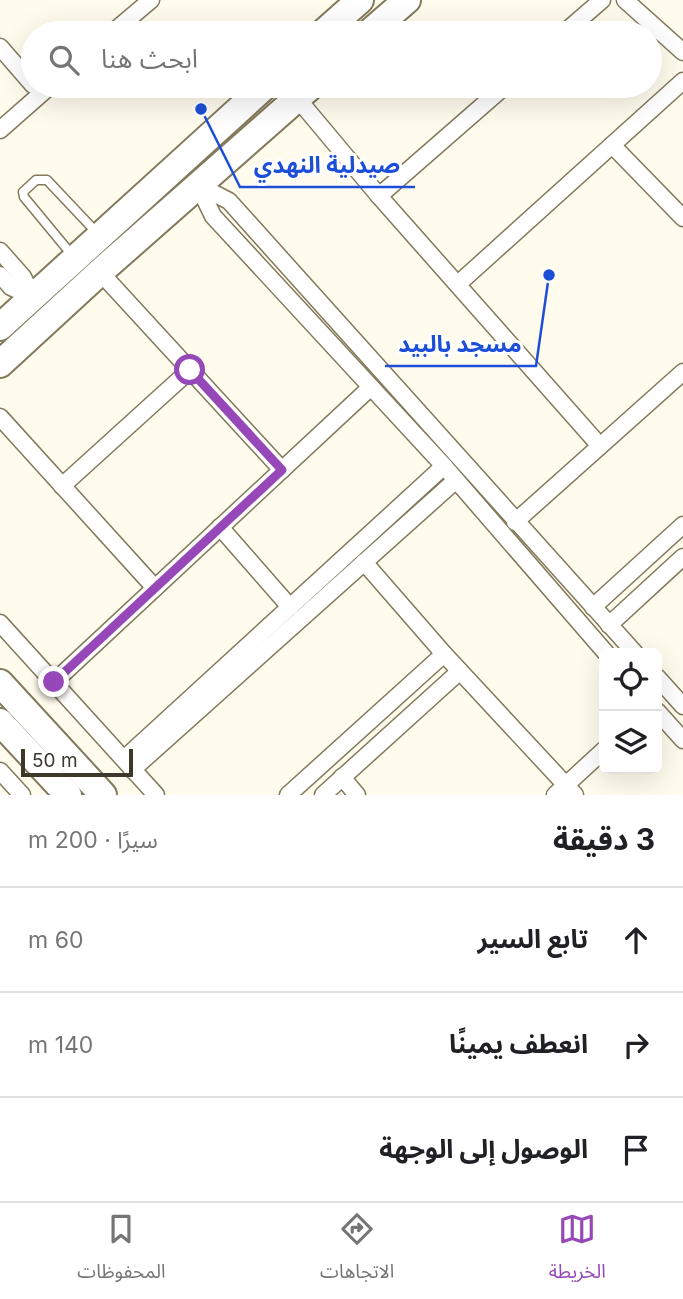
<!DOCTYPE html>
<html lang="ar">
<meta charset="utf-8">
<style>
:root{--surface:#fff;--page:#f2f2f2;--text:#202124;--muted:#757577;--line:#e0e0e0;--accent:#9748b8}
body{margin:0;font-family:Inter,"Noto Sans Arabic",sans-serif;background:var(--page);color:var(--text);direction:rtl}
.controls{position:absolute;right:21px;bottom:21px;display:grid;overflow:hidden;border-radius:10px;box-shadow:0 7px 28px #0002}
.controls button{width:63px;height:63px;display:grid;place-items:center;padding:0;border:0;border-bottom:2px solid var(--line);background:var(--surface);color:var(--text);font:35px sans-serif}
.scale{position:absolute;left:21px;bottom:18px;width:112px;box-sizing:border-box;padding-left:7px;border:4px solid #3d382b;border-top:0;font-size:19px;line-height:24px;white-space:nowrap;color:#3d382b;-webkit-text-stroke:5px #fff;paint-order:stroke}
.stop{position:absolute;width:21px;height:21px;margin:-16px;border:5px solid #9748b8;border-radius:50%;background:#fff}
.stop.end{background:#9748b8;border-color:#fff;box-shadow:0 2px 7px #0008}
.list{margin:0;padding:0;list-style:none}
h2{display:flex;justify-content:space-between;align-items:center;height:91px;margin:0;padding:0 28px;font-size:30px}
h2 small{font-size:23px;font-weight:400;color:var(--muted)}
.list li{display:grid;grid-template-columns:46px 1fr auto;gap:21px;align-items:center;box-sizing:border-box;height:105px;padding:0 28px;border-top:2px solid var(--line)}
.list b{display:block;font-size:26px;white-space:nowrap}
.list em{font-size:23px;font-style:normal;color:var(--muted)}
.icon{flex:none;width:38px;height:38px;fill:none;stroke:currentColor;stroke-width:2;stroke-linecap:round;stroke-linejoin:round}
.map{position:relative;flex:none;width:683px;height:795px;overflow:hidden;direction:ltr}
.search{position:absolute;background:var(--surface);box-shadow:0 7px 28px #0002;left:21px;right:21px;top:21px;height:77px;display:flex;align-items:center;gap:18px;box-sizing:border-box;padding:0 24px;border-radius:38px;color:var(--muted);font-size:26px}
.sheet{height:406px;background:var(--surface)}
nav{display:flex;justify-content:space-around;align-items:center;box-sizing:border-box;height:98px;border-top:2px solid var(--line);background:var(--surface);font-size:19px;color:var(--muted)}
nav a{display:grid;justify-items:center;gap:4px}
nav .on{color:var(--accent)}
.map>svg:first-child{display:block}
.lines{fill:none;stroke-linecap:round;stroke-linejoin:round}
.service-casing{stroke:#83795b;stroke-width:11}
.minor-casing{stroke:#83795b;stroke-width:19}
.primary-casing{stroke:#83795b;stroke-width:30}
.service{stroke:#fff;stroke-width:8}
.minor{stroke:#fff;stroke-width:16}
.primary{stroke:#fff;stroke-width:26}
.route{stroke:#9748b8;stroke-width:9}
.leader{fill:none;stroke:#1d4ed8;stroke-width:2.5}
.callout-dot{fill:#1d4ed8;stroke:#fff;stroke-width:2.5}
.callout-label{font-size:23px;text-anchor:middle;font-weight:bold;fill:#1d4ed8;stroke:#fff;stroke-width:6;stroke-linejoin:round;paint-order:stroke}
</style>
<div class="map">
<svg width="683" height="795" viewBox="0 0 683 795">
<rect width="100%" height="100%" fill="#fffbed"/>
<g class="lines">
<defs>
<polyline id="service" points="72,255 24,197 23,192 36,180 47,180 98,234"/>
<g id="minor">
<polyline points="625,0 683,52"/>
<polyline points="112,33 151,0"/>
<polyline points="564,33 602,0"/>
<polyline points="0,47 33,85"/>
<polyline points="297,98 379,196 600,446"/>
<polyline points="0,130 50,86"/>
<polyline points="612,145 683,218"/>
<polyline points="198,185 229,201 635,653"/>
<polyline points="198,185 213,216 444,466 606,653"/>
<polyline points="379,196 505,86"/>
<polyline points="0,251 23,277 33,297"/>
<polyline points="100,272 282,470"/>
<polyline points="0,275 11,287 33,297"/>
<polyline points="458,284 683,81"/>
<polyline points="0,417 155,588"/>
<polyline points="62,486 190,370"/>
<polyline points="515,522 683,372"/>
<polyline points="220,527 290,607"/>
<polyline points="364,562 444,654 575,795"/>
<polyline points="593,607 683,525"/>
<polyline points="0,623 156,795"/>
<polyline points="609,625 683,557"/>
<polyline points="657,677 683,706"/>
<polyline points="54,682 371,387"/>
<polyline points="657,711 683,740"/>
<polyline points="124,759 444,466"/>
<polyline points="132,770 455,481"/>
<polyline points="0,771 22,795"/>
<polyline points="342,777 357,795"/>
<polyline points="288,795 444,654"/>
<polyline points="323,795 460,671"/>
<polyline points="555,795 604,750"/>
</g>
<g id="primary">
<polyline points="323,33 360,0"/>
<polyline points="369,33 407,0"/>
<polyline points="0,327 265,86"/>
<polyline points="0,364 100,272 311,86"/>
<polyline points="0,683 103,795"/>
<polyline points="0,722 68,795"/>
</g>
</defs>
<use href="#service" class="service-casing"/>
<use href="#minor" class="minor-casing"/>
<use href="#primary" class="primary-casing"/>
<use href="#service" class="service"/>
<use href="#minor" class="minor"/>
<use href="#primary" class="primary"/>
</g>
<g class="lines">
<polyline class="route" points="54,682 282,470 190,370"/>
</g>
<path class="leader" d="M201 109L240 187H415M549 275L536 366H385"/>
<g class="callout-dot">
<circle cx="201" cy="109" r="7"/>
<circle cx="549" cy="275" r="7"/>
</g>
<g class="callout-label">
<text x="327" y="173">صيدلية النهدي</text>
<text x="460" y="352">مسجد بالبيد</text>
</g>
</svg>
<div class="controls">
<button><svg class="icon" aria-label="locate" viewBox="0 0 24 24"><circle cx="12" cy="12" r="6"/><path d="M12 2v4M12 18v4M2 12h4M18 12h4"/></svg></button>
<button><svg class="icon" aria-label="layers" viewBox="0 0 24 24"><path d="M12 4l9 5-9 5-9-5zM3 14l9 5 9-5"/></svg></button>
</div>
<div class="scale">50 m</div>
<div class="stop" style="left:190px;top:370px"></div>
<div class="stop end" style="left:54px;top:682px"></div>
<div class="search"><svg class="icon" aria-label="search" viewBox="0 0 24 24"><circle cx="10" cy="10" r="6"/><path d="M15 15l6 6"/></svg>ابحث هنا</div>
</div>
<section class="sheet">
<h2>3 دقيقة<small>سيرًا · 200 m</small></h2>
<ul class="list">
<li><svg class="icon" aria-label="ahead" viewBox="0 0 24 24"><path d="M12 20V5M6 11l6-6 6 6"/></svg><div><b>تابع السير</b></div><em>60 m</em></li>
<li><svg class="icon" aria-label="right" viewBox="0 0 24 24"><path d="M7 20v-9h11M14 6l5 5-5 5"/></svg><div><b>انعطف يمينًا</b></div><em>140 m</em></li>
<li><svg class="icon" aria-label="arrive" viewBox="0 0 24 24"><path d="M6 21V4h12l-3 4 3 4H6"/></svg><div><b>الوصول إلى الوجهة</b></div></li>
</ul>
</section>
<nav>
<a class="on"><svg class="icon" aria-label="map" viewBox="0 0 24 24"><path d="M3 6l6-2 6 2 6-2v14l-6 2-6-2-6 2zM9 4v14M15 6v14"/></svg>الخريطة</a>
<a><svg class="icon" aria-label="directions" viewBox="0 0 24 24"><path d="M12 3l9 9-9 9-9-9zM9 14v-3h6M13 9l2 2-2 2"/></svg>الاتجاهات</a>
<a><svg class="icon" aria-label="saved" viewBox="0 0 24 24"><path d="M7 4h10v16l-5-4-5 4z"/></svg>المحفوظات</a>
</nav>
